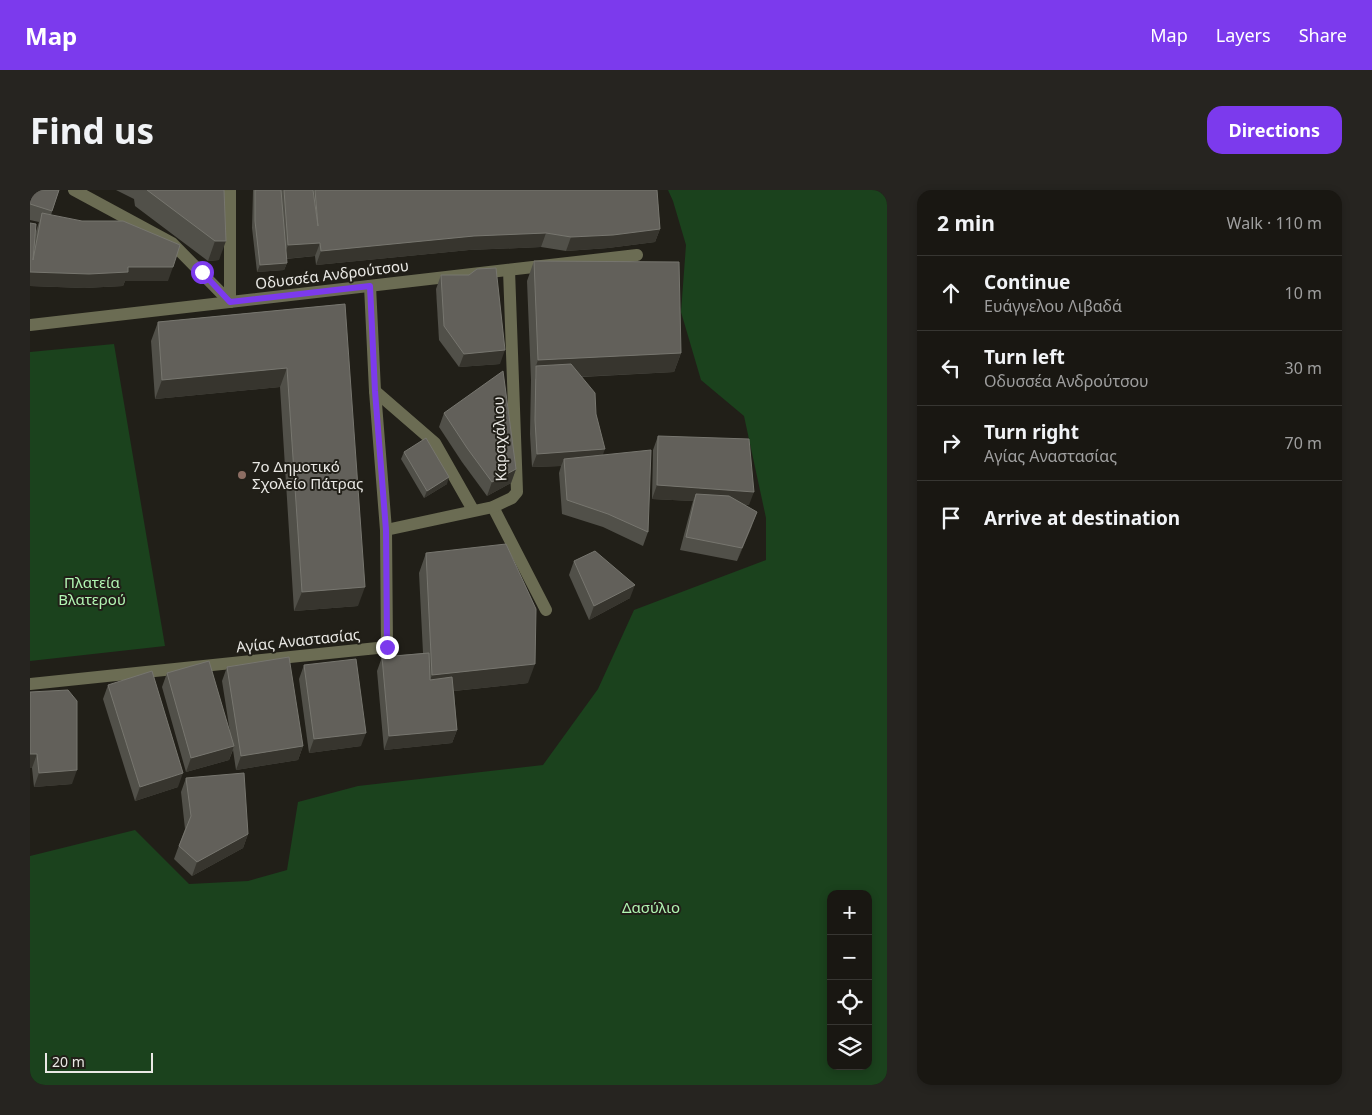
<!DOCTYPE html>
<meta charset="utf-8">
<style>
:root{--surface:#191712;--page:#262420;--text:#f1f3f6;--muted:#9f9f9f;--line:#373632;--accent:#7c3aed}
body{margin:0;font-family:"Noto Sans",sans-serif;background:var(--page);color:var(--text)}
.controls{position:absolute;right:15px;bottom:15px;display:grid;overflow:hidden;border-radius:10px;box-shadow:0 2px 8px #0003}
.controls button{width:45px;height:45px;display:grid;place-items:center;padding:0;border:0;border-bottom:1px solid var(--line);background:var(--surface);color:var(--text);font:25px sans-serif}
.scale{position:absolute;left:15px;bottom:12px;width:108px;box-sizing:border-box;padding-left:5px;border:2px solid #eae9e5;border-top:0;font-size:14px;line-height:18px;white-space:nowrap;color:#eae9e5;-webkit-text-stroke:4px #211f18;paint-order:stroke}
.stop{position:absolute;width:15px;height:15px;margin:-11px;border:4px solid #7c3aed;border-radius:50%;background:#fff}
.stop.end{background:#7c3aed;border-color:#fff;box-shadow:0 1px 5px #0008}
.list{margin:0;padding:0;list-style:none}
h2{display:flex;justify-content:space-between;align-items:center;height:65px;margin:0;padding:0 20px;font-size:21px}
h2 small{font-size:16px;font-weight:400;color:var(--muted)}
.list li{display:grid;grid-template-columns:32px 1fr auto;gap:15px;align-items:center;box-sizing:border-box;height:75px;padding:0 20px;border-top:1px solid var(--line)}
.list b{display:block;font-size:19px;white-space:nowrap}
.list p{margin:0;font-size:16px;white-space:nowrap;color:var(--muted)}
.list em{font-size:16px;font-style:normal;color:var(--muted)}
.icon{flex:none;width:28px;height:28px;fill:none;stroke:currentColor;stroke-width:2;stroke-linecap:round;stroke-linejoin:round}
.map{position:relative;flex:none;width:857px;height:895px;overflow:hidden;border-radius:15px}
header{display:flex;align-items:center;gap:30px;box-sizing:border-box;height:70px;padding:0 25px;background:var(--accent);color:#fff}
header strong{font-size:24px}
nav{display:flex;gap:28px;margin-inline-start:auto;font-size:18px}
.intro{display:flex;align-items:center;justify-content:space-between;box-sizing:border-box;height:120px;padding:0 30px}
h1{margin:0;font-size:35px}
.button{padding:12px 22px;border-radius:15px;background:var(--accent);color:#fff;font-size:18px;font-weight:700}
main{display:flex;gap:30px;padding:0 30px}
aside{flex:1;background:var(--surface);border-radius:15px;box-shadow:0 2px 8px #0003}
.map>svg:first-child{display:block}
.green{fill:#1b421d;fill-rule:evenodd}
.lines{fill:none;stroke-linecap:round;stroke-linejoin:round}
.minor{stroke:#6b6c53;stroke-width:12}
.wall{fill:#515049}
.shaded-wall{fill:#37352e}
.building{fill:#62605a;stroke:#77766f}
.route{stroke:#7c3aed;stroke-width:6}
.education-dot{fill:#8d6e63;stroke:#211f18;stroke-width:2}
.labels{text-anchor:middle;dominant-baseline:central;stroke-width:4;stroke-linejoin:round;paint-order:stroke}
.street-label{font-size:15px;fill:#eae9e5;stroke:#211f18}
.poi-label{font-size:15px;fill:#eae9e5;stroke:#211f18;text-anchor:start}
.park-label{font-size:15px;fill:#b2f6b3;stroke:#211f18}
</style>
<header>
<strong>Map</strong>
<nav><a>Map</a><a>Layers</a><a>Share</a></nav>
</header>
<div class="intro"><h1>Find us</h1><a class="button">Directions</a></div>
<main>
<div class="map">
<svg width="857" height="895" viewBox="0 0 857 895">
<rect width="100%" height="100%" fill="#211f18"/>
<g class="green">
<path d="M638 0H857V895H0V666L105 640 159 694 218 691 257 680 268 612 328 596 513 575 568 499 604 420 736 370V328L714 226 671 190 651 122 656 55 643 11ZM801 704H838V876H801Z"/>
<polygon points="84,154 135,456 0,471 0,162"/>
</g>
<g class="lines">
<g class="minor">
<polyline points="44,0 142,53 200,112"/>
<polyline points="200,0 200,112"/>
<polyline points="0,135 607,65"/>
<polyline points="345,201 405,253 443,320"/>
<polyline points="463,317 516,420"/>
<polyline points="356,340 463,317 482,308 487,302 479,80"/>
<polyline points="0,494 357,457 356,340 345,201 340,96"/>
</g>
</g>
<g class="wall">
<polygon points="0,0 29,0 21,25 138,91 95,91 93,96 54,98 0,96 5,44 9,32 0,30"/>
<polygon points="86,0 194,0 189,70 178,71 105,16 104,9"/>
<polygon points="223,0 627,0 630,39 625,52 578,58 536,61 511,57 439,60 286,75 285,66 256,69 257,73 254,80 227,82 222,38"/>
<polygon points="504,71 651,163 644,182 552,187 566,224 573,265 618,342 613,356 573,337 532,324 529,283 531,276 502,277 500,244 501,190 497,91"/>
<polygon points="411,85 470,174 429,177 409,150 406,99"/>
<polygon points="315,114 328,416 264,421 250,197 125,209 121,151 128,132"/>
<polygon points="414,223 486,279 481,293 457,306 432,272 409,237"/>
<polygon points="628,246 719,315 716,315 722,336 707,371 650,360 661,318 663,311 622,309 623,260"/>
<polygon points="374,262 417,294 394,308 371,269"/>
<polygon points="396,363 498,493 424,501 427,540 422,553 354,560 347,481 352,467 393,463 389,383"/>
<polygon points="544,371 600,408 559,430 539,385"/>
<polygon points="274,475 331,556 279,563 269,489"/>
<polygon points="197,477 273,556 268,570 206,580 203,560 199,570 156,582 132,497 137,483 200,542 192,491"/>
<polygon points="78,495 148,597 105,611 73,509"/>
<polygon points="0,502 42,594 4,597 2,578 0,578"/>
<polygon points="156,588 218,644 213,658 162,686 144,669 155,639 151,602"/>
</g>
<g class="shaded-wall">
<polygon points="630,39 625,52 578,58 536,61 541,47"/>
<polygon points="516,43 511,57 439,60 286,75 291,61 444,46"/>
<polygon points="185,51 196,51 189,70 178,71"/>
<polygon points="290,53 285,66 253,69 258,55"/>
<polygon points="257,73 254,80 227,82 230,75"/>
<polygon points="98,77 143,77 138,91 95,91 93,96 54,98 0,96 0,82"/>
<polygon points="475,160 470,174 429,177 434,164"/>
<polygon points="651,163 644,182 505,189 506,176 508,170"/>
<polygon points="257,178 250,197 125,209 132,190"/>
<polygon points="575,259 570,273 534,269 531,276 502,277 507,264"/>
<polygon points="486,279 481,293 457,306 462,292"/>
<polygon points="419,287 417,294 394,308 397,301"/>
<polygon points="627,295 724,302 719,315 664,312 666,304 663,311 622,309"/>
<polygon points="727,322 722,336 707,371 712,358"/>
<polygon points="605,395 600,408 559,430 564,416"/>
<polygon points="335,397 328,416 264,421 272,402"/>
<polygon points="505,474 498,493 395,504 402,485"/>
<polygon points="427,540 422,553 354,560 359,546"/>
<polygon points="336,543 331,556 279,563 284,549"/>
<polygon points="204,556 199,570 156,582 161,568"/>
<polygon points="273,556 268,570 206,580 211,566"/>
<polygon points="0,564 7,564 2,578 0,578"/>
<polygon points="47,580 42,594 4,597 9,583"/>
<polygon points="153,583 148,597 105,611 110,597"/>
<polygon points="218,644 213,658 162,686 167,672"/>
</g>
<g class="building">
<polygon points="0,0 29,0 22,21 0,14"/>
<polygon points="117,0 194,0 196,51 185,51"/>
<polygon points="225,0 251,0 257,73 230,75 225,31"/>
<polygon points="254,0 283,0 288,36 285,0 627,0 630,39 583,45 541,47 516,43 444,46 291,61 290,53 258,55"/>
<polygon points="12,23 52,31 93,31 150,55 143,77 98,77 98,82 59,84 0,82 0,33 6,34 3,70"/>
<polygon points="504,71 649,72 651,163 508,170"/>
<polygon points="466,78 475,160 434,164 414,136 411,85 439,85 447,79"/>
<polygon points="315,114 335,397 272,402 257,178 132,190 128,132"/>
<polygon points="541,174 565,203 566,224 575,259 507,264 505,230 506,176"/>
<polygon points="473,181 486,279 462,292 437,258 414,223"/>
<polygon points="628,246 719,249 724,302 627,295"/>
<polygon points="396,248 419,287 397,301 374,262"/>
<polygon points="621,260 618,342 578,324 537,310 534,269"/>
<polygon points="666,304 699,306 727,322 712,358 656,347"/>
<polygon points="476,354 506,419 505,474 402,485 396,363"/>
<polygon points="565,361 605,395 564,416 544,371"/>
<polygon points="399,463 400,490 422,487 427,540 359,546 352,467"/>
<polygon points="259,467 273,556 211,566 197,477"/>
<polygon points="326,469 336,543 284,549 274,475"/>
<polygon points="179,471 204,556 161,568 137,483"/>
<polygon points="122,481 153,583 110,597 78,495"/>
<polygon points="38,500 47,511 47,580 9,583 7,564 0,564 0,502"/>
<polygon points="214,583 218,644 167,672 149,656 161,626 156,588"/>
</g>
<g class="lines">
<polyline class="route" points="172,82 200,112 340,96 345,201 356,340 357,457"/>
</g>
<circle class="education-dot" cx="212" cy="285" r="5"/>
<g class="labels">
<g class="street-label">
<text transform="translate(302 84) rotate(-7)">Οδυσσέα Ανδρούτσου</text>
<text transform="translate(469 249) rotate(-92)">Καραχάλιου</text>
<text transform="translate(268 450) rotate(-6)">Αγίας Αναστασίας</text>
</g>
<g class="poi-label">
<text x="222" y="276">7ο Δημοτικό<tspan x="222" dy="17">Σχολείο Πάτρας</tspan></text>
</g>
<g class="park-label">
<text x="62" y="392">Πλατεία<tspan x="62" dy="17">Βλατερού</tspan></text>
<text x="621" y="717">Δασύλιο</text>
</g>
</g>
</svg>
<div class="controls">
<button>+</button>
<button>−</button>
<button><svg class="icon" aria-label="locate" viewBox="0 0 24 24"><circle cx="12" cy="12" r="6"/><path d="M12 2v4M12 18v4M2 12h4M18 12h4"/></svg></button>
<button><svg class="icon" aria-label="layers" viewBox="0 0 24 24"><path d="M12 4l9 5-9 5-9-5zM3 14l9 5 9-5"/></svg></button>
</div>
<div class="scale">20 m</div>
<div class="stop" style="left:172px;top:82px"></div>
<div class="stop end" style="left:357px;top:457px"></div>
</div>
<aside>
<h2>2 min<small>Walk · 110 m</small></h2>
<ul class="list">
<li><svg class="icon" aria-label="ahead" viewBox="0 0 24 24"><path d="M12 20V5M6 11l6-6 6 6"/></svg><div><b>Continue</b><p>Ευάγγελου Λιβαδά</p></div><em>10 m</em></li>
<li><svg class="icon" aria-label="left" viewBox="0 0 24 24"><path d="M17 20v-9H6M10 6l-5 5 5 5"/></svg><div><b>Turn left</b><p>Οδυσσέα Ανδρούτσου</p></div><em>30 m</em></li>
<li><svg class="icon" aria-label="right" viewBox="0 0 24 24"><path d="M7 20v-9h11M14 6l5 5-5 5"/></svg><div><b>Turn right</b><p>Αγίας Αναστασίας</p></div><em>70 m</em></li>
<li><svg class="icon" aria-label="arrive" viewBox="0 0 24 24"><path d="M6 21V4h12l-3 4 3 4H6"/></svg><div><b>Arrive at destination</b></div></li>
</ul>
</aside>
</main>
